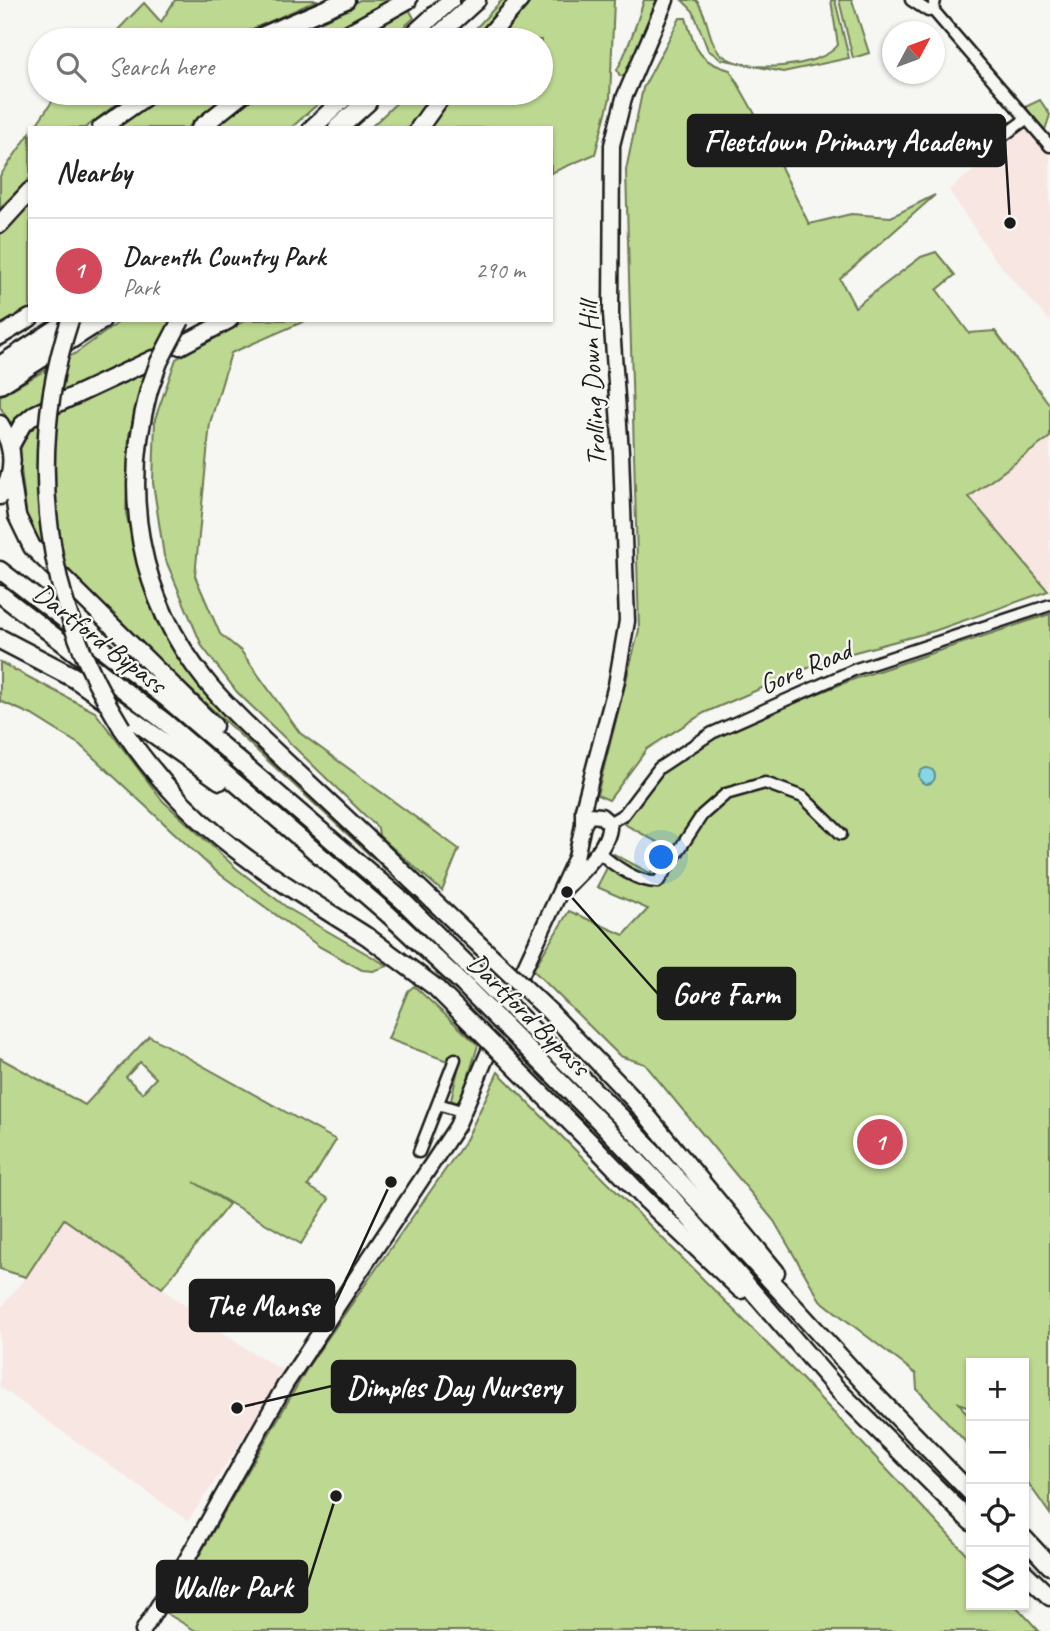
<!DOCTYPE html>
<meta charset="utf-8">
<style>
:root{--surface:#fff;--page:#f6f6f6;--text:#222;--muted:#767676;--line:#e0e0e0;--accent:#d1495b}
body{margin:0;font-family:Caveat,sans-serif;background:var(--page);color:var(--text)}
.controls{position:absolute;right:21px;bottom:21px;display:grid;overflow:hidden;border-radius:0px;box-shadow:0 2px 5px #0004}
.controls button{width:63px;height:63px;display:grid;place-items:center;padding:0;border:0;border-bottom:2px solid var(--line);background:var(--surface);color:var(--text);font:35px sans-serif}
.compass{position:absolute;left:882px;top:21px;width:63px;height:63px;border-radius:50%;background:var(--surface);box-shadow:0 2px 5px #0004;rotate:49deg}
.you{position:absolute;left:662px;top:858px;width:24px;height:24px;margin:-18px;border:5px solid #fff;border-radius:50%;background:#1a73e8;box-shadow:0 0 0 10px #1a73e833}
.badge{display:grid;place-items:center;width:46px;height:46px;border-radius:50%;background:var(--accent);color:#fff;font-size:23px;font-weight:700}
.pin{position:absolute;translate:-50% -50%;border:4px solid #fff;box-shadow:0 2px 7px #0006}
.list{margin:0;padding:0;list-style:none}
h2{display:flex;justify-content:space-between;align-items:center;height:91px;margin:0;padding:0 28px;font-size:30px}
h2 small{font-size:23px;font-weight:400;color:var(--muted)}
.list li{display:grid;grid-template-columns:46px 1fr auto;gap:21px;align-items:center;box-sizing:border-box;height:105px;padding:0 28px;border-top:2px solid var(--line)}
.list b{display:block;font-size:26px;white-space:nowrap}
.list p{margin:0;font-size:23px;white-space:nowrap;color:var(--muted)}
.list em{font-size:23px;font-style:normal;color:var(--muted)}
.icon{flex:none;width:38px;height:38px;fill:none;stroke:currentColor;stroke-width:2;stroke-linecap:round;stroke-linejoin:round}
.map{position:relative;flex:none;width:1050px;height:1631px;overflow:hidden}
.search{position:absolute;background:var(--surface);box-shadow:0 2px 5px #0004;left:28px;top:28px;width:525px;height:77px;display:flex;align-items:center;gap:18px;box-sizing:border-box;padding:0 24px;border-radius:38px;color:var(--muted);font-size:26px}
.panel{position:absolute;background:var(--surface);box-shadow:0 2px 5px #0004;left:28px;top:126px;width:525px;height:196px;border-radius:0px}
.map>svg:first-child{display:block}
.built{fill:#f8e6e2}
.green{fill:#bdd890;stroke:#6c7a56;stroke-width:2;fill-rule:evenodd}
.water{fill:#86d6e3;stroke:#5c8c93;stroke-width:2}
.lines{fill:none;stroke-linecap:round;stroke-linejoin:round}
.secondary-tunnel{stroke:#d5d5d2;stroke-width:14;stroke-dasharray:14 7;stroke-linecap:butt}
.minor-casing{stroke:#1c1c1c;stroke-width:15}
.secondary-casing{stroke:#1c1c1c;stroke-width:19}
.trunk-casing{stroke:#1c1c1c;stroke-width:21}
.motorway-casing{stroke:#1c1c1c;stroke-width:23}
.minor{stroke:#f6f6f2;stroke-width:10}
.secondary{stroke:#f6f6f2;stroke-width:14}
.trunk{stroke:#f6f6f2;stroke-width:16}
.motorway{stroke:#f6f6f2;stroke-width:18}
.trunk-bridge-casing{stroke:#1c1c1c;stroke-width:21;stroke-linecap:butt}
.trunk-bridge{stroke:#f6f6f2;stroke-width:16}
.labels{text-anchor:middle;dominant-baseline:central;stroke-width:5;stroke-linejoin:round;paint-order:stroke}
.street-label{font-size:28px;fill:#1c1c1c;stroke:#f6f6f2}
.leader{fill:none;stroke:#1c1c1c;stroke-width:2.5}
.callout-dot{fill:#1c1c1c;stroke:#f6f6f2;stroke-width:2.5}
.callout{fill:#1c1c1c;stroke:#1c1c1c;stroke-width:2.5}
.callout-label{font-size:30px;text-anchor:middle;font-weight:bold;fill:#fff}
</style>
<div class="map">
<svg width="1050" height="1631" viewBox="0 0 1050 1631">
<rect width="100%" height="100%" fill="#f6f6f2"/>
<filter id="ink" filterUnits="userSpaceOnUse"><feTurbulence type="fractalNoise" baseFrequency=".0143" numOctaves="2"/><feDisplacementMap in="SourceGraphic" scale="14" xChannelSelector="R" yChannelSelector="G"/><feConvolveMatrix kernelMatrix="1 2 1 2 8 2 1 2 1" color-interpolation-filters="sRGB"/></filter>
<g filter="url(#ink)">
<g class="built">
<polygon points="1026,128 1050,156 1050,322 993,257 949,190"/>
<polygon points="1050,437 1050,591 1048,591 969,497"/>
<polygon points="64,1218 240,1345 287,1373 188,1521 0,1387 0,1309 26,1277"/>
</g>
<g class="green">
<polygon points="175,0 318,0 228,40 108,40 144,3 161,22"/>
<polygon points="360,0 394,0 321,40 267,40"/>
<polygon points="502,0 511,0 477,40 465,40"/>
<polygon points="531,0 614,0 610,98 595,154 551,173 551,128 430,128 456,93 541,93 541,40 496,40"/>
<path d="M644 0H658L625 76H620L617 70C628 49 637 23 644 0Z"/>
<path d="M682 0H696C709 15 707 41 721 54 744 75 821 68 838 45L831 0H835L849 58 783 72 721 59 708 50 693 11Z"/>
<polygon points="839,0 852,0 869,53 853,58"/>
<polygon points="409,9 414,18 389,40 353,40"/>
<path d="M680 18H686C695 48 698 62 730 70L756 116 809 224 851 214 891 217 935 195 840 279 855 307 921 257 936 252 955 275 937 290 969 333 995 331 1050 405V437L969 497 1048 591 934 631 829 659 704 713 647 749 609 800 597 795 639 630 626 170 643 88Z"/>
<polygon points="58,93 131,93 85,128 34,128"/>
<polygon points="162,93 229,93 187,128 111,128"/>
<polygon points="262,93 330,93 291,128 212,128 230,112"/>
<polygon points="407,93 437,93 412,128 370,128"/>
<polygon points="1040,100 1050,115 1045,130 1025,107"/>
<polygon points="30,133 30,178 0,208 0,176"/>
<polygon points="30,200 30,311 0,328 0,234"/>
<polygon points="122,320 173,320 154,350 36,404 10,423 0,407 0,396 76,353"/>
<polygon points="246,320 307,320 231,353 210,423 195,576 220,634 241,651 300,733 459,849 442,891 379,836 378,828 237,692 202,646 164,556 153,483 155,419 176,359"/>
<polygon points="147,372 129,435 126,514 156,621 198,680 398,877 396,879 175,675 40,542 27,520 19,451 32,426"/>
<polygon points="1050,614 1050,1514 1024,1477 1024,1363 971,1363 971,1408 959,1403 971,1420 971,1448 917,1389 916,1374 820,1300 774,1221 645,1064 620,1056 533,970 569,911 624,935 648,909 597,887 614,854 650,873 670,849 624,824 648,787 677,757 737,725 857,678"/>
<polygon points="0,662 95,712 163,801 237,869 289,909 388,966 373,971 362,970 320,947 213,869 80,745 32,715 0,701"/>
<polygon points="414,986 478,1045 462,1098 458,1103 451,1100 461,1057 453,1054 450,1062 388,1039 408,991"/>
<path d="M149 1036 336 1140 308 1186 329 1199 301 1244 194 1182 229 1204 162 1288 64 1219 26 1277 0 1269V1058L85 1105ZM140 1062 156 1078 142 1093 126 1077Z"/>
<polygon points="498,1072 803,1380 971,1559 971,1605 1015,1605 1039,1631 196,1631 166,1613 309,1365 466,1140"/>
</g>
<circle class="water" cx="927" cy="776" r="8"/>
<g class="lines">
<polyline class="secondary-tunnel" points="489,1051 523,972"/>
<defs>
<g id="minor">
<polyline points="911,0 928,11 933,10 1050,146"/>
<polyline points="933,10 935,0"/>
<polyline points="984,150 1026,119"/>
<polyline points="609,823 624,814 659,768 712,733 856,669 1050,605"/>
<path d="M600 853C614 866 639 883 658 882L702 815 726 794 765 783 803 797 841 834"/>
<polyline points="438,1104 464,1112"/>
<polyline points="419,1152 455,1059"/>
</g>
<g id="secondary">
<polyline points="583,825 583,809 616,685 627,621 621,452 611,314 612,145 624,98 666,0"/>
<path d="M523 971 576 857 583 825 589 815 601 816 609 823C612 846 576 876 560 893"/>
<polyline points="143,1631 187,1559 285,1385 457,1126 489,1051"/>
</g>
<g id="trunk">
<polyline points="252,40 346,0"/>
<polyline points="336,40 408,0"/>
<polyline points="407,40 451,0"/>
<polyline points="433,40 477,0"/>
<polyline points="485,40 520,0"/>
<polyline points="101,128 151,93"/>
<polyline points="200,128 244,93"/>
<polyline points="312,128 350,93"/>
<polyline points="419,128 444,93"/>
<polyline points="0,224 30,191"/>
<polyline points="0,336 30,318"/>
<polyline points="180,346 229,320"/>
<path d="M149 390C121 494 138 597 206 681 229 710 258 735 285 761 328 801 371 841 413 882"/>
<path d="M0 424C15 448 16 472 0 496"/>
<polyline points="11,445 22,425 35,414 153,359"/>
<polyline points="11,476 17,516 32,547 214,726"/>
<polyline points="0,570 166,698 403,901"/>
<polyline points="0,594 165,722 389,915"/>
<polyline points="63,671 220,781"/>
<path d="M122 728C191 832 267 873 368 937"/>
<polyline points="635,1101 776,1272"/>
<polyline points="620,1116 866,1385 971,1493"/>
<polyline points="606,1128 666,1191 838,1390 971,1522"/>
<polyline points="597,1149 647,1201 741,1290"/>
<polyline points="1024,1538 1050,1566"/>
<polyline points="1024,1572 1050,1597"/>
</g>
<g id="motorway">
<polyline points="338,128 367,102"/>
<polyline points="0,366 71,320"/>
<polyline points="0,384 101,320"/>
<polyline points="0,639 73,677"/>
</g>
</defs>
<use href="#minor" class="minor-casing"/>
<use href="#secondary" class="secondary-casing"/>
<use href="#trunk" class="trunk-casing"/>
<use href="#motorway" class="motorway-casing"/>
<use href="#minor" class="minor"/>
<use href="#secondary" class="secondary"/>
<use href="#trunk" class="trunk"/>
<use href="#motorway" class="motorway"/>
<defs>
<g id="trunk-bridge">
<path d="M70 320C24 459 45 605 122 728"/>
<polyline points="149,390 159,362 181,320"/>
<polyline points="413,882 549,1011 635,1101"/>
<polyline points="403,901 620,1116"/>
<polyline points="389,915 463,984 606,1128"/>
<polyline points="368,937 435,987 597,1149"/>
</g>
</defs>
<use href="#trunk-bridge" class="trunk-bridge-casing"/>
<use href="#trunk-bridge" class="trunk-bridge"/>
</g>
</g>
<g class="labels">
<g class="street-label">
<text transform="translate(592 384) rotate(-93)">Trolling Down Hill</text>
<text transform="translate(100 638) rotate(38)">Dartford Bypass</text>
<text transform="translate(805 667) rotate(-23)">Gore Road</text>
<text transform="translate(529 1014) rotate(45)">Dartford Bypass</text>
</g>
</g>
<path class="leader" d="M1010 223L1005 141M567 892L658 994M391 1182L334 1306M237 1408L332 1386M336 1496L307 1587"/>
<g class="callout-dot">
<circle cx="1010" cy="223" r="7"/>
<circle cx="567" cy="892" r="7"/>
<circle cx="391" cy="1182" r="7"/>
<circle cx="237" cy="1408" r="7"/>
<circle cx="336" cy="1496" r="7"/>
</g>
<g class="callout">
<rect x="688" y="115" width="317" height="51" rx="7"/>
<rect x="658" y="968" width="137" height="51" rx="7"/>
<rect x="190" y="1280" width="144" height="51" rx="7"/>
<rect x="332" y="1361" width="243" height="51" rx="7"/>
<rect x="157" y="1561" width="150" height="51" rx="7"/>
</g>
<g class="callout-label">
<text x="847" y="151">Fleetdown Primary Academy</text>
<text x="726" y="1004">Gore Farm</text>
<text x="262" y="1316">The Manse</text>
<text x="454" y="1397">Dimples Day Nursery</text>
<text x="232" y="1597">Waller Park</text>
</g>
</svg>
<div class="controls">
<button>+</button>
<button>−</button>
<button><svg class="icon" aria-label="locate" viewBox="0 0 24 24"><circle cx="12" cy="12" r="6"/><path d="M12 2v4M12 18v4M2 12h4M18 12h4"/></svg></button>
<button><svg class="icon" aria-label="layers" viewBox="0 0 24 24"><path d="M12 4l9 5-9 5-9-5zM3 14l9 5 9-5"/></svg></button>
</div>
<svg class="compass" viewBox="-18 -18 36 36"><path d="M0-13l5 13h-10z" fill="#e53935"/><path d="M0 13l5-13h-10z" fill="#767676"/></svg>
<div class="you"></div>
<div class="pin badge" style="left:880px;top:1142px">1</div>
<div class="search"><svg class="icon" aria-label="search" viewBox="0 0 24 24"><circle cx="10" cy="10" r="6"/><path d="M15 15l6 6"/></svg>Search here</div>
<section class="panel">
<h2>Nearby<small></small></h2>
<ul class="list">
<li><span class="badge">1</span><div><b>Darenth Country Park</b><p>Park</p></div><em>290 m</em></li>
</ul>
</section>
</div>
